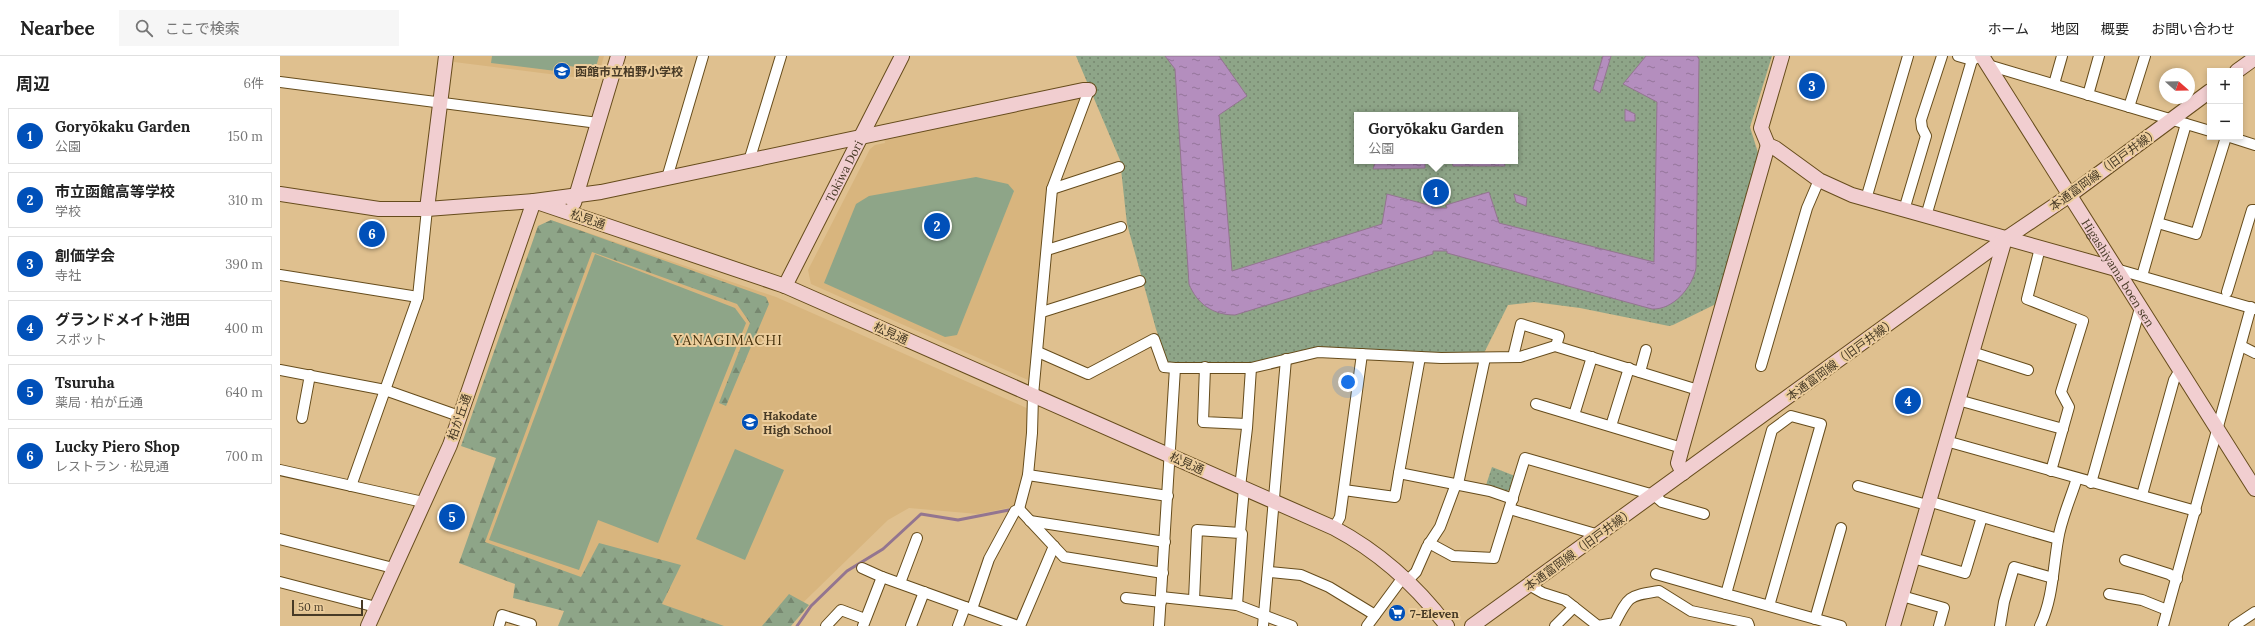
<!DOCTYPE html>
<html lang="ja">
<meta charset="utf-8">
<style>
:root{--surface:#fff;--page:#f6f6f6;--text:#222;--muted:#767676;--line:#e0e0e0;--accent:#0050b9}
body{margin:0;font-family:Lora,"Noto Sans JP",serif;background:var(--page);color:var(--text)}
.controls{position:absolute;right:12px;top:12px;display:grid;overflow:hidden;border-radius:0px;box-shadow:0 2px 6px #0003}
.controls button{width:36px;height:36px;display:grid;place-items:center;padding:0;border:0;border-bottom:1px solid var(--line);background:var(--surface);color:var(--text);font:20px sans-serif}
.compass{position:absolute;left:1879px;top:12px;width:36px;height:36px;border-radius:50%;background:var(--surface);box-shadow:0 2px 6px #0003;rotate:110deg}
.scale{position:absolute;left:12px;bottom:10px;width:71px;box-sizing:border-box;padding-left:4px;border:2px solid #473a26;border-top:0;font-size:11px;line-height:14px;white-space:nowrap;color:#473a26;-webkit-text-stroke:3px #eccd9c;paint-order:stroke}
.you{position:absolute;left:1068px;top:326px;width:14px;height:14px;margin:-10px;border:3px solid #fff;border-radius:50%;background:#1a73e8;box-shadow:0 0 0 6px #1a73e833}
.badge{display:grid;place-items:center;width:26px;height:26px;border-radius:50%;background:var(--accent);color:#fff;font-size:13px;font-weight:700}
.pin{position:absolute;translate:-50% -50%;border:2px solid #fff;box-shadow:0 1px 4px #0006}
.popup{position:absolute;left:1074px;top:56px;width:164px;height:52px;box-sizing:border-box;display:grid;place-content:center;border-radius:0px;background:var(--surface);filter:drop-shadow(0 1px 3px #0005);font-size:13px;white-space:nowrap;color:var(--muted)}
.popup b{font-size:15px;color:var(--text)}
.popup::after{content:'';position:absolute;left:50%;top:100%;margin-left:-8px;border:8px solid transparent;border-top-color:var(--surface)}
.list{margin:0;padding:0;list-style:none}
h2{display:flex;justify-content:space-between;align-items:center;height:52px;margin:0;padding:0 16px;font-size:17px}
h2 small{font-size:13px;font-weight:400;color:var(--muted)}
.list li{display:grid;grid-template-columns:26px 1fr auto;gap:12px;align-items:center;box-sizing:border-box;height:56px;margin:0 8px 8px;padding:0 8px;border:1px solid var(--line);border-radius:0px}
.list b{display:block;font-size:15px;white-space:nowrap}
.list p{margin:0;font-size:13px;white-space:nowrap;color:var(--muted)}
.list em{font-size:13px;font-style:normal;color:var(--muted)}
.icon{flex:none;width:22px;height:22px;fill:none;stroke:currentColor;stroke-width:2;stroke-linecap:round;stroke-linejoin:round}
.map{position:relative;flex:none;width:1975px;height:570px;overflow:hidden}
header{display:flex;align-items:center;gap:24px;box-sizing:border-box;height:56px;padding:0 20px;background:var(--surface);border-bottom:1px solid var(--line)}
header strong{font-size:19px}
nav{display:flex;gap:22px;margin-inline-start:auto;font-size:14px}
.search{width:280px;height:36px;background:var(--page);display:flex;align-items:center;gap:10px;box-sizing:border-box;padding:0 14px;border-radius:0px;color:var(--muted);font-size:15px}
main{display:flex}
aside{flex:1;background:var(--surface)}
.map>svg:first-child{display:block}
.built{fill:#d8b57e}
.grass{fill:#8ea588}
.forest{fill:url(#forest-firs)}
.park{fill:url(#park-dots);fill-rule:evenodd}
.water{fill:url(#water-ripples);stroke:#937590}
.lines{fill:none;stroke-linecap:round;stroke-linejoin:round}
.stream{stroke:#937590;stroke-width:3}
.street-casing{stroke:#664c1c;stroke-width:12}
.secondary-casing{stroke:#664c1c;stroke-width:16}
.street{stroke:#fff;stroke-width:10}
.secondary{stroke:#f1ced0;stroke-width:14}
.labels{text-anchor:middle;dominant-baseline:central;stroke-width:4;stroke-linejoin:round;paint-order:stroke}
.poi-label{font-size:12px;font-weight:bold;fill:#473a26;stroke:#eccd9c;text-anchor:start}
.street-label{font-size:12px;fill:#473a26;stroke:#eccd9c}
.quarter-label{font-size:14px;letter-spacing:1px;fill:#45310c;stroke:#eccd9c}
</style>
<header>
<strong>Nearbee</strong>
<div class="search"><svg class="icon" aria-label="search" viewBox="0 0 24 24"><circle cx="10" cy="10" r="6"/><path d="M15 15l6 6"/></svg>ここで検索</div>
<nav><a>ホーム</a><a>地図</a><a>概要</a><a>お問い合わせ</a></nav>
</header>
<main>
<aside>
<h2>周辺<small>6件</small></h2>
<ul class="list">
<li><span class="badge">1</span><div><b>Goryōkaku Garden</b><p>公園</p></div><em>150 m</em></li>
<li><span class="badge">2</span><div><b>市立函館高等学校</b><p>学校</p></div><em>310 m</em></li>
<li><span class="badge">3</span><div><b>創価学会</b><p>寺社</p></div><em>390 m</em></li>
<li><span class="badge">4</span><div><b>グランドメイト池田</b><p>スポット</p></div><em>400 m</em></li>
<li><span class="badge">5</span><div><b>Tsuruha</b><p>薬局 · 柏が丘通</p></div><em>640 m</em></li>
<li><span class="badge">6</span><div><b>Lucky Piero Shop</b><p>レストラン · 松見通</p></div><em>700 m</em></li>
</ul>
</aside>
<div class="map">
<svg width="1975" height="570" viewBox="0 0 1975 570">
<defs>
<pattern id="forest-firs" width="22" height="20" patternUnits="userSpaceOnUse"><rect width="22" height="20" fill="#8ea588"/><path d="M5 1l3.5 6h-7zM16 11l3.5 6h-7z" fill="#76876f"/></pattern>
<pattern id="park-dots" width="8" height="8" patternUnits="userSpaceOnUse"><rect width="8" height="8" fill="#8ea588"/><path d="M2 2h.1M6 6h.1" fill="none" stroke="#76876f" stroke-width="1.8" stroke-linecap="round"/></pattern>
<pattern id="water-ripples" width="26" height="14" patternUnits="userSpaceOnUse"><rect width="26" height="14" fill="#b48ebe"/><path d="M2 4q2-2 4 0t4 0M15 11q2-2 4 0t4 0" fill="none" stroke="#94759a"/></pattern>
</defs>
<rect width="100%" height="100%" fill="#dfc08f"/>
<g class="built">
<polygon points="174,0 324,0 317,24 174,6"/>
<polygon points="802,40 768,127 752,321 748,324 531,228 528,214 590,93 595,89 605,87 604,82"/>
<polygon points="271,164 496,241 751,354 744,419 738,442 733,451 698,458 629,452 608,464 499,570 411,570 191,490 220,402"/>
</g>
<g class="grass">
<polygon points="212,0 319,0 315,15 285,9 284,16 211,7"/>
<polygon points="696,121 728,128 734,135 677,279 665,281 544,227 576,148 589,140"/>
<polygon points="315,198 455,252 466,267 378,487 318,464 299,514 209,484"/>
<polygon points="455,393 504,414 465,504 416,483"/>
</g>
<g class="forest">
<polygon points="271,164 486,241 489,248 446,350 439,347 470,267 457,248 312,196 205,486 301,521 319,487 401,509 382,548 444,570 278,570 284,555 233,542 235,528 179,507 216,402 181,390 258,170"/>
<polygon points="509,538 529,549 511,570 482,570"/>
</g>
<g class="park">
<path d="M796 0H1492L1470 71 1479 100 1436 248 1393 269 1389 270 1300 252 1254 246 1228 249 1204 297 1192 299 1037 291 966 308 887 306 876 273 847 168 840 104ZM1077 59H1235V105H1077Z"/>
<polygon points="1212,411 1235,420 1232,432 1227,435 1206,429"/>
</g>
<g class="water">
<path d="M885 0H939L967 40 939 59 952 215 1102 168 1107 138 1152 150V152H1167L1166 149 1209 136 1219 167 1374 206 1377 46 1343 28 1366 0H1417L1419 3 1416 212C1412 232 1393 254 1372 253L1167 197V195H1153V198L955 259C933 259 917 248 909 228L895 13Z"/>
<polygon points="1323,0 1331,0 1320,37 1313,33"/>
<polygon points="1345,53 1355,58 1355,65 1345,65"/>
<polygon points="1096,105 1145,105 1145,112 1093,113"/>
<polygon points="1172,105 1224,105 1225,110 1173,110"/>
<polygon points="1234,138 1247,142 1246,150 1236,146"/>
</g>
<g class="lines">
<polyline class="stream" points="517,570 531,550 567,515 603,493 641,458 678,464 729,454"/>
<defs>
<g id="street">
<polyline points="1678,0 1692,4 1698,1"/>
<polyline points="1708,9 1930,75"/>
<polyline points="0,26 318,67"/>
<polyline points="1774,28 1782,0"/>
<polyline points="1808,39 1819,0"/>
<polyline points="1849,51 1865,0"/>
<polyline points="1950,81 1975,89"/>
<polyline points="469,105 501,0"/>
<polyline points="387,122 423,0"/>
<polyline points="772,133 839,111"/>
<polyline points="1586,143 1628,0"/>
<polyline points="1624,154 1646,80 1642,72 1641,64 1662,0"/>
<polyline points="1646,160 1692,4"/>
<polyline points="1878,167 1916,178 1946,81"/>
<polyline points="1760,192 1747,243 1803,265 1781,336 1789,351 1771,415"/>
<polyline points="767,194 841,171"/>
<polyline points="1836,213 1975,253"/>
<polyline points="0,219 138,241"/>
<polyline points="1862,220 1906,68"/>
<polyline points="1947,236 1972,154 1975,154"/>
<polyline points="762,256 860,225"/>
<polyline points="1961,290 1975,297"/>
<polyline points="758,296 808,318 874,283 884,311 895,312 971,312 1038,296 1161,302 1240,301 1275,290 1418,334"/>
<polyline points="1692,296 1748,314"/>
<polyline points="1140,301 1119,417 1210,435 1233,443"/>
<polyline points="1233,301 1241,268 1279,280 1276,290"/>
<polyline points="1481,310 1527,152 1539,124"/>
<polyline points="925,311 923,366 966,368"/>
<polyline points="0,314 105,334 179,360"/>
<polyline points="1360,316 1366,294"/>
<polyline points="1678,344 1783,373"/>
<polyline points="1256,348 1402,392"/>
<polyline points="1294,359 1312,301"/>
<polyline points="22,362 30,319"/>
<polyline points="1331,370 1349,312"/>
<polyline points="1666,385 1916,455"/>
<polyline points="0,414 143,446"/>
<polyline points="748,419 888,440"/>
<polyline points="1811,427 1860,252"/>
<polyline points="1178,428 1205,302"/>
<polyline points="71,430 138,241 147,153"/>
<polyline points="1578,430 1647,449"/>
<polyline points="960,431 967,372 971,312"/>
<polyline points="1064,434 1115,441 1119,417"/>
<polyline points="1862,439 1894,324 1900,314"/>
<polyline points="1648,445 1778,483"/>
<polyline points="739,453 784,501 883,517"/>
<polyline points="1230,453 1319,479"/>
<polyline points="750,465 885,486"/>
<polyline points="1054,472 1060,461 1082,298"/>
<polyline points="960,477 964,432"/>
<polyline points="0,483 113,512"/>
<polyline points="1149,487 1173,500 1214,502 1245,402 1374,439 1382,446 1424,458"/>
<polyline points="1633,502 1685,517 1702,461"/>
<polyline points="1845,504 1889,518 1897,523"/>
<polyline points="582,512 602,521"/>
<polyline points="989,516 1021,519 1049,531 1095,559"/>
<polyline points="1376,518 1446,538"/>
<polyline points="1128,524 1136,516 1147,491 1160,471 1176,428"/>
<polyline points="0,526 96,551"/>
<polyline points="620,527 637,482"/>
<path d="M1249 529 1263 537 1285 544 1318 570 1335 567C1349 539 1349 540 1379 535L1411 555 1468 567 1469 570"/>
<polyline points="1829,538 1862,544 1887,554"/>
<polyline points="1622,540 1664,552 1659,570"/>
<polyline points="881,541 957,549 1012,570"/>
<polyline points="846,542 881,546"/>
<polyline points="914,544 917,474 960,477 962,478 957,549"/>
<polyline points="1489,550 1541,368 1511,360 1492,374 1446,538 1561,570"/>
<polyline points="692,553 709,503 735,455 739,453 748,419 752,377 753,339 772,133 809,34"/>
<polyline points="1535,563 1561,472"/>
<polyline points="219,570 222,559 251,568 250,570"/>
<polyline points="546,570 561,554 585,563"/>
<polyline points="583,570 602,521 738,570"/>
<polyline points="631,570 644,536"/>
<polyline points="678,570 685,551"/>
<polyline points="740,570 774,490"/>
<polyline points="879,570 895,312"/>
<polyline points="983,570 1006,303"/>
<polyline points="1087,570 1124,520"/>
<polyline points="1275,570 1294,551"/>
<polyline points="1720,570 1724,546 1734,511 1773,522"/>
<path d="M1760 570C1773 543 1773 512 1778 484 1781 463 1791 442 1797 422"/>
<polyline points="1883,570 1971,251"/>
<polyline points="1954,570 1975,556"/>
</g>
<g id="secondary">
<polyline points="1502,0 1481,72 1488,89 1495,92 1539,124 1572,139 1836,213"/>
<path id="s1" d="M1702 0 1975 433"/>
<polyline points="1957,15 1975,2"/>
<path d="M0 138 99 153H147L254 145 505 230 1054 472C1101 497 1136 529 1167 570"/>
<polyline points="294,147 338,0"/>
<polyline points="147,153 166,0"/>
<path id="s2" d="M505 230 622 0"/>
<polyline points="1403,417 1398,407 1402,392 1488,89"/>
<polyline points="88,570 170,389 254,145 321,136 803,34 809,34"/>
<polyline points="1192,570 1725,183 1790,139 1930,35"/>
<polyline points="1613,570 1725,183"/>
</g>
</defs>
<use href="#street" class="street-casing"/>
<use href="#secondary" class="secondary-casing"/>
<use href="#street" class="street"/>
<use href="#secondary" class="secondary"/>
</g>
<defs>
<symbol id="school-disc" viewBox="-11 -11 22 22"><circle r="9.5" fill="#0050b9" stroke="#eccd9c"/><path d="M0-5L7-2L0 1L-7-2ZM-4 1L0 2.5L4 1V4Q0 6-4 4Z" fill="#fff"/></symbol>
<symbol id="supermarket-disc" viewBox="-11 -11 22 22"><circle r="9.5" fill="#0050b9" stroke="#eccd9c"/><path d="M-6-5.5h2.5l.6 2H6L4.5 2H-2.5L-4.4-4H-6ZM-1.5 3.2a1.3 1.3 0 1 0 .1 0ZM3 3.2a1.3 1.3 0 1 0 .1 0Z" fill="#fff"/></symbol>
</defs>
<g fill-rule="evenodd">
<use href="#school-disc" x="272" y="5" width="20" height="20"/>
<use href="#school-disc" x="460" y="356" width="20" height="20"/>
<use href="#supermarket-disc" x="1107" y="547" width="20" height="20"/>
</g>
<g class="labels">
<g class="poi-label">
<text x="295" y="15">函館市立柏野小学校</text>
<text x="483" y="359">Hakodate<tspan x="483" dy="14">High School</tspan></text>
<text x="1130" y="557">7-Eleven</text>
</g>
<g class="street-label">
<text transform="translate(1824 113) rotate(-36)">本通富岡線（旧戸井線）</text>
<text stroke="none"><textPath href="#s2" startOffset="129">Tokiwa Dori</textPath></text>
<text transform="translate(308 163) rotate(19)">松見通</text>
<text stroke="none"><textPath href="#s1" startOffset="256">Higashiyama boen sen</textPath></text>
<text transform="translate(611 277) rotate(24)">松見通</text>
<text transform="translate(1561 303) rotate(-36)">本通富岡線（旧戸井線）</text>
<text transform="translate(179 361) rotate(-71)">柏が丘通</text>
<text transform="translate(907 407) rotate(24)">松見通</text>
<text transform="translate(1299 493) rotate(-36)">本通富岡線（旧戸井線）</text>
</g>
<g class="quarter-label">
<text x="448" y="284">YANAGIMACHI</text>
</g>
</g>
</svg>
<div class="controls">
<button>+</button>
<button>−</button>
</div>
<svg class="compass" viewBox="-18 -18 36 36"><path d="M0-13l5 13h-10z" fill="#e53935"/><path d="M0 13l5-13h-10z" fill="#767676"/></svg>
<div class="scale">50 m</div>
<div class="you"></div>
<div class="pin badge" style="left:1156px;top:136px">1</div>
<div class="popup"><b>Goryōkaku Garden</b>公園</div>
<div class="pin badge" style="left:657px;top:170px">2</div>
<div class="pin badge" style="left:1532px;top:30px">3</div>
<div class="pin badge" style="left:1628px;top:345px">4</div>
<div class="pin badge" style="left:172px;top:461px">5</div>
<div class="pin badge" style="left:92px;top:178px">6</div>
</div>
</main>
